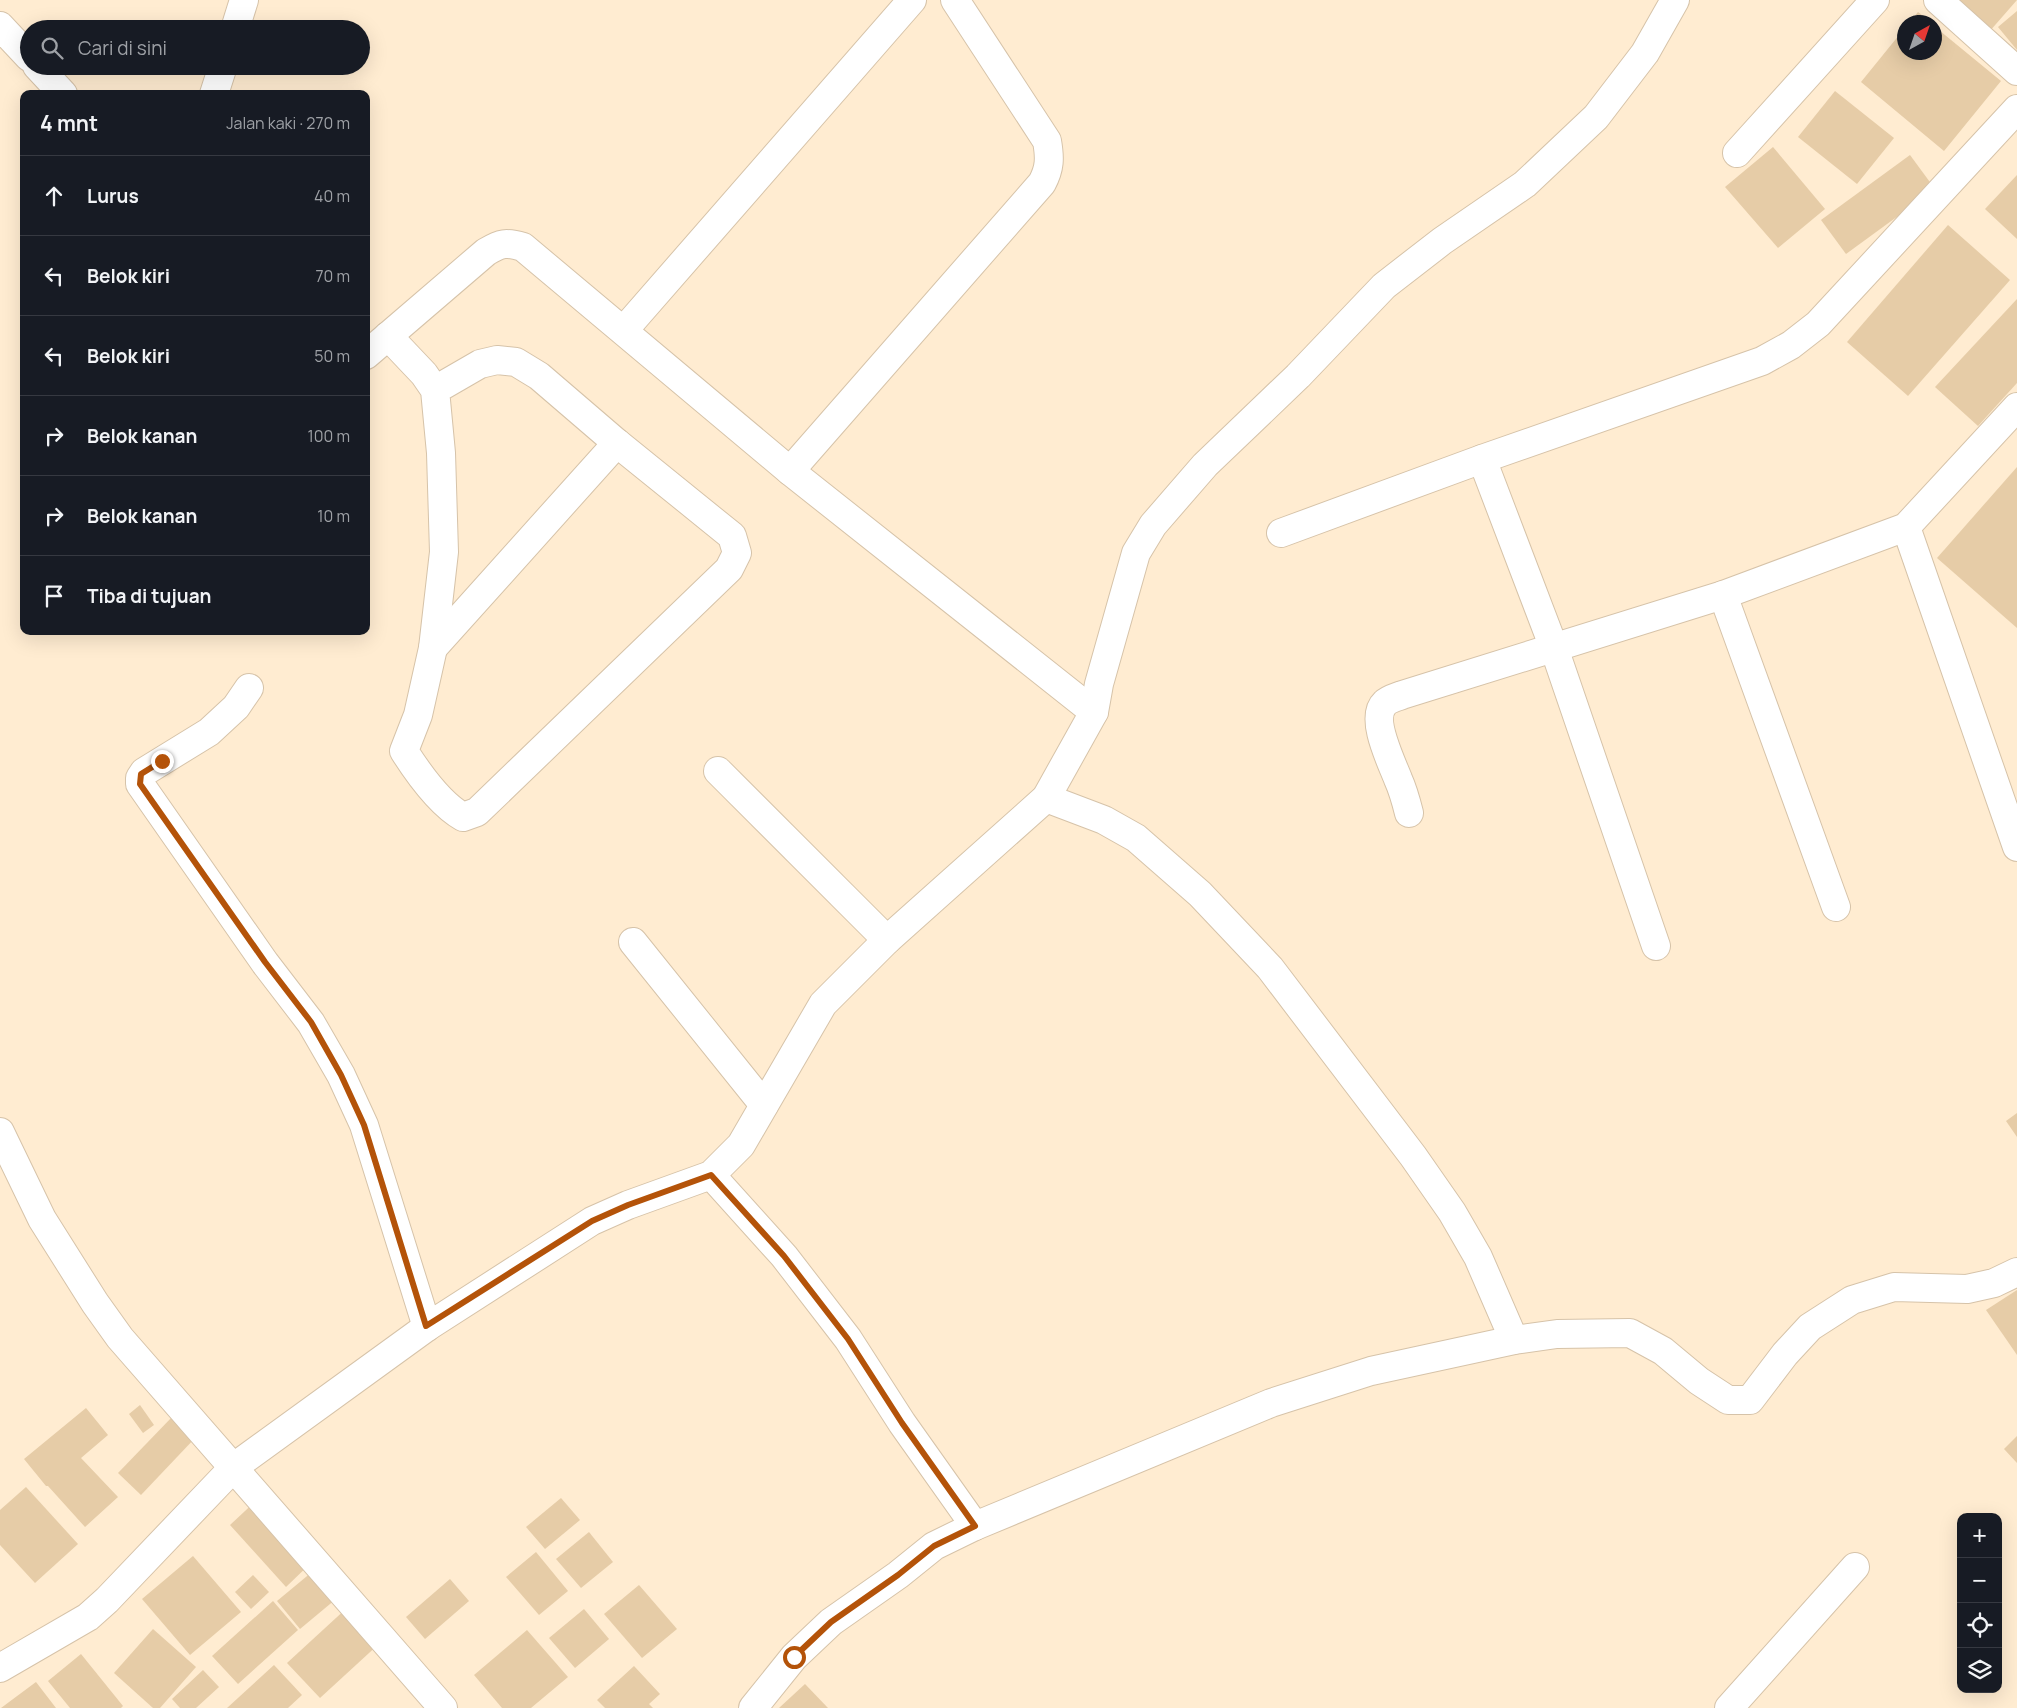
<!DOCTYPE html>
<html lang="id">
<meta charset="utf-8">
<style>
:root{--surface:#171b24;--page:#20242c;--text:#f1f3f6;--muted:#9ea1a6;--line:#363941}
body{margin:0;font-family:Manrope,sans-serif;background:var(--page);color:var(--text)}
.controls{position:absolute;right:15px;bottom:15px;display:grid;overflow:hidden;border-radius:10px;box-shadow:0 5px 20px #0002}
.controls button{width:45px;height:45px;display:grid;place-items:center;padding:0;border:0;border-bottom:1px solid var(--line);background:var(--surface);color:var(--text);font:25px sans-serif}
.compass{position:absolute;left:1897px;top:15px;width:45px;height:45px;border-radius:50%;background:var(--surface);box-shadow:0 5px 20px #0002;rotate:40deg}
.stop{position:absolute;width:15px;height:15px;margin:-11px;border:4px solid #b45309;border-radius:50%;background:#fff}
.stop.end{background:#b45309;border-color:#fff;box-shadow:0 1px 5px #0008}
.list{margin:0;padding:0;list-style:none}
h2{display:flex;justify-content:space-between;align-items:center;height:65px;margin:0;padding:0 20px;font-size:21px}
h2 small{font-size:16px;font-weight:400;color:var(--muted)}
.list li{display:grid;grid-template-columns:32px 1fr auto;gap:15px;align-items:center;box-sizing:border-box;height:80px;padding:0 20px;border-top:1px solid var(--line)}
.list b{display:block;font-size:19px;white-space:nowrap}
.list em{font-size:16px;font-style:normal;color:var(--muted)}
.icon{flex:none;width:28px;height:28px;fill:none;stroke:currentColor;stroke-width:2;stroke-linecap:round;stroke-linejoin:round}
.map{position:relative;flex:none;width:2017px;height:1708px;overflow:hidden}
.search{position:absolute;background:var(--surface);box-shadow:0 5px 20px #0002;left:20px;top:20px;width:350px;height:55px;display:flex;align-items:center;gap:12px;box-sizing:border-box;padding:0 18px;border-radius:28px;color:var(--muted);font-size:19px}
.panel{position:absolute;background:var(--surface);box-shadow:0 5px 20px #0002;left:20px;top:90px;width:350px;height:545px;border-radius:10px}
.map>svg:first-child{display:block}
.building{fill:#e6cca7}
.lines{fill:none;stroke-linecap:round;stroke-linejoin:round}
.minor-casing{stroke:#d6c3a9;stroke-width:30}
.minor{stroke:#fff;stroke-width:28}
.route{stroke:#b45309;stroke-width:6}
</style>
<div class="map">
<svg width="2017" height="1708" viewBox="0 0 2017 1708">
<rect width="100%" height="100%" fill="#ffecd1"/>
<g class="building">
<polygon points="1951,0 2017,0 1989,32"/>
<polygon points="2017,11 2017,50 1998,27"/>
<polygon points="1918,12 1931,22 1910,22"/>
<polygon points="1934,26 2001,81 1944,151 1861,82 1904,29 1904,52 1934,52"/>
<polygon points="1835,91 1894,138 1857,184 1798,137"/>
<polygon points="1773,147 1825,209 1778,248 1725,187"/>
<polygon points="1910,155 1935,189 1846,254 1821,220"/>
<polygon points="2017,175 2017,239 1985,209"/>
<polygon points="1948,225 2010,280 1908,396 1847,342"/>
<polygon points="2017,299 2017,383 1978,426 1935,387"/>
<polygon points="2017,467 2017,628 1937,558"/>
<polygon points="2017,1113 2017,1137 2006,1121"/>
<polygon points="2017,1290 2017,1355 1986,1310"/>
<polygon points="140,1405 154,1425 143,1433 129,1414"/>
<polygon points="86,1408 108,1435 81,1458 118,1497 85,1527 48,1486 46,1486 24,1459"/>
<polygon points="173,1416 196,1437 141,1495 118,1473"/>
<polygon points="2017,1436 2017,1463 2004,1449"/>
<polygon points="26,1487 78,1544 35,1583 0,1545 0,1510"/>
<polygon points="561,1498 580,1520 545,1549 526,1527"/>
<polygon points="258,1499 314,1560 286,1587 230,1525"/>
<polygon points="589,1532 613,1562 581,1588 556,1559"/>
<polygon points="536,1552 568,1591 539,1615 506,1577"/>
<polygon points="193,1556 241,1612 190,1655 142,1599"/>
<polygon points="318,1567 342,1594 300,1629 277,1601"/>
<polygon points="253,1575 269,1592 251,1609 235,1592"/>
<polygon points="450,1579 469,1601 425,1639 406,1617"/>
<polygon points="639,1585 677,1629 642,1658 604,1614"/>
<polygon points="273,1601 298,1630 238,1684 212,1656"/>
<polygon points="349,1606 381,1642 320,1698 287,1663"/>
<polygon points="584,1609 609,1639 575,1668 549,1638"/>
<polygon points="153,1629 196,1667 160,1708 153,1708 114,1673"/>
<polygon points="527,1630 568,1677 531,1708 502,1708 474,1675"/>
<polygon points="81,1654 123,1706 121,1708 70,1708 48,1681"/>
<polygon points="274,1665 302,1695 288,1708 227,1708"/>
<polygon points="634,1666 660,1694 649,1704 653,1708 605,1708 597,1700"/>
<polygon points="203,1670 219,1687 196,1708 180,1708 172,1699"/>
<polygon points="36,1682 56,1708 1,1708"/>
<polygon points="805,1684 828,1708 779,1708"/>
</g>
<g class="lines">
<defs>
<g id="minor">
<polyline points="1938,0 2017,71"/>
<polyline points="0,26 29,57"/>
<polyline points="235,29 244,0"/>
<polyline points="37,66 63,94"/>
<polyline points="214,94 223,66"/>
<polyline points="1737,153 1875,0"/>
<polyline points="624,330 912,0"/>
<path d="M388 336 424 374 435 390 441 453 444 552 433 648 418 715 404 751C418 773 440 804 463 817L477 812 729 569 737 553 732 536 617 443 539 376 516 362 497 360 480 364 435 390"/>
<path d="M366 355 486 252C501 243 506 242 523 247L790 471 1094 712"/>
<polyline points="1482,459 1554,648 1656,946"/>
<path d="M790 471 1042 183C1050 168 1050 158 1047 141L955 0"/>
<polyline points="1906,527 2017,847"/>
<polyline points="1281,533 1482,459 1762,361 1791,345 1818,324 2017,109"/>
<polyline points="1723,595 1836,907"/>
<polyline points="433,648 617,443"/>
<polyline points="249,688 236,707 209,732 144,772 140,778 140,784 265,963 311,1023 341,1075 364,1125 427,1327"/>
<polyline points="718,771 887,940"/>
<polyline points="1046,798 1104,820 1136,838 1200,894 1270,968 1413,1156 1452,1212 1478,1257 1514,1340"/>
<path d="M1409 813C1406 801 1403 790 1398 779 1392 763 1369 718 1385 703 1389 699 1397 697 1402 695L1723 595 1906 527 2017 407"/>
<polyline points="633,942 764,1105"/>
<polyline points="0,1132 42,1219 95,1303 120,1338 443,1708"/>
<polyline points="711,1175 784,1256 848,1339 902,1423 975,1526"/>
<polyline points="0,1668 88,1617 107,1600 234,1467 427,1327 592,1221 628,1205 711,1175 741,1145 823,1004 887,940 1046,798 1094,712 1099,684 1136,553 1153,525 1205,465 1298,376 1384,286 1442,241 1525,184 1596,117 1645,53 1675,0"/>
<polyline points="753,1708 794,1657 831,1622 898,1575 934,1546 975,1526 1271,1403 1371,1371 1514,1340 1557,1334 1630,1333 1663,1351 1699,1381 1728,1400 1750,1400 1785,1354 1810,1327 1852,1300 1894,1287 1967,1289 1994,1283 2017,1272"/>
<polyline points="1729,1708 1855,1567"/>
</g>
</defs>
<use href="#minor" class="minor-casing"/>
<use href="#minor" class="minor"/>
</g>
<g class="lines">
<polyline class="route" points="162,761 141,774 140,784 265,962 311,1022 341,1075 364,1125 426,1326 592,1221 628,1205 711,1175 784,1256 848,1339 902,1423 975,1526 934,1546 898,1575 831,1622 794,1657"/>
</g>
</svg>
<div class="controls">
<button>+</button>
<button>−</button>
<button><svg class="icon" aria-label="locate" viewBox="0 0 24 24"><circle cx="12" cy="12" r="6"/><path d="M12 2v4M12 18v4M2 12h4M18 12h4"/></svg></button>
<button><svg class="icon" aria-label="layers" viewBox="0 0 24 24"><path d="M12 4l9 5-9 5-9-5zM3 14l9 5 9-5"/></svg></button>
</div>
<svg class="compass" viewBox="-18 -18 36 36"><path d="M0-13l5 13h-10z" fill="#e53935"/><path d="M0 13l5-13h-10z" fill="#9ea1a6"/></svg>
<div class="stop" style="left:794px;top:1657px"></div>
<div class="stop end" style="left:162px;top:761px"></div>
<div class="search"><svg class="icon" aria-label="search" viewBox="0 0 24 24"><circle cx="10" cy="10" r="6"/><path d="M15 15l6 6"/></svg>Cari di sini</div>
<section class="panel">
<h2>4 mnt<small>Jalan kaki · 270 m</small></h2>
<ul class="list">
<li><svg class="icon" aria-label="ahead" viewBox="0 0 24 24"><path d="M12 20V5M6 11l6-6 6 6"/></svg><div><b>Lurus</b></div><em>40 m</em></li>
<li><svg class="icon" aria-label="left" viewBox="0 0 24 24"><path d="M17 20v-9H6M10 6l-5 5 5 5"/></svg><div><b>Belok kiri</b></div><em>70 m</em></li>
<li><svg class="icon" aria-label="left" viewBox="0 0 24 24"><path d="M17 20v-9H6M10 6l-5 5 5 5"/></svg><div><b>Belok kiri</b></div><em>50 m</em></li>
<li><svg class="icon" aria-label="right" viewBox="0 0 24 24"><path d="M7 20v-9h11M14 6l5 5-5 5"/></svg><div><b>Belok kanan</b></div><em>100 m</em></li>
<li><svg class="icon" aria-label="right" viewBox="0 0 24 24"><path d="M7 20v-9h11M14 6l5 5-5 5"/></svg><div><b>Belok kanan</b></div><em>10 m</em></li>
<li><svg class="icon" aria-label="arrive" viewBox="0 0 24 24"><path d="M6 21V4h12l-3 4 3 4H6"/></svg><div><b>Tiba di tujuan</b></div></li>
</ul>
</section>
</div>
